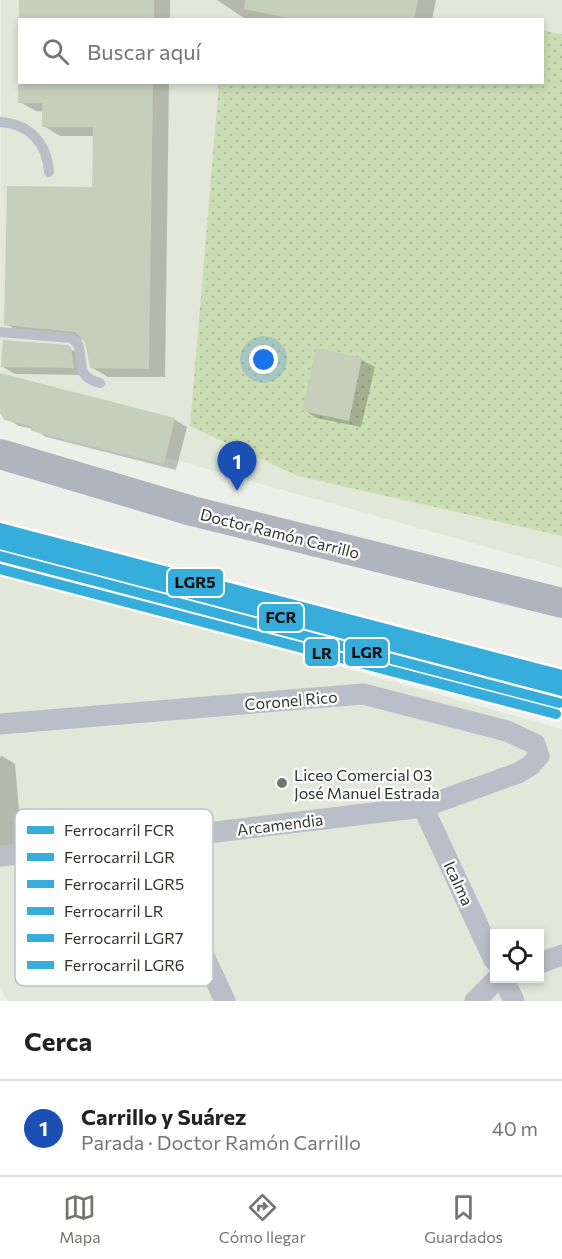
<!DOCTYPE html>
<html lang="es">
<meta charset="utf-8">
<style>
:root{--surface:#fff;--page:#f2f2f2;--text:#222;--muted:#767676;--line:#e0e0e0;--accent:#73756f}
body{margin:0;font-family:Commissioner,sans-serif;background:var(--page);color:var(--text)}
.controls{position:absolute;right:18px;bottom:18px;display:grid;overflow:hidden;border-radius:0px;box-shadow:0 3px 9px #0003}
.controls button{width:54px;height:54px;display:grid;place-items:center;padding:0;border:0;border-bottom:2px solid var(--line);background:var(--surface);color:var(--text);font:30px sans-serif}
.you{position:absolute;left:264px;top:360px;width:21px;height:21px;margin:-15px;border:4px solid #fff;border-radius:50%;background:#1a73e8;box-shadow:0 0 0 9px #1a73e833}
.badge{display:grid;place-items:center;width:39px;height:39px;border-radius:50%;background:var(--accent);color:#fff;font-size:20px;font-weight:700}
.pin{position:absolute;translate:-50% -50px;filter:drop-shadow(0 2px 3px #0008)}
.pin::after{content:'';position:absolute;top:32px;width:21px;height:18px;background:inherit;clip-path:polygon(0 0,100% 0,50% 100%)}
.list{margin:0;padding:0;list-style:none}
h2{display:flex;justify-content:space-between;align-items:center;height:78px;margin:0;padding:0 24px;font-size:26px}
h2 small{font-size:20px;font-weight:400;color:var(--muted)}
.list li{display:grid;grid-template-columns:39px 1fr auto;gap:18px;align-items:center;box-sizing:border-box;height:96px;padding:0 24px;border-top:2px solid var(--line)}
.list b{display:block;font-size:22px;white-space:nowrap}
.list p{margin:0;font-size:20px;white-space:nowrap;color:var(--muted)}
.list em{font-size:20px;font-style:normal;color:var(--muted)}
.icon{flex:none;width:33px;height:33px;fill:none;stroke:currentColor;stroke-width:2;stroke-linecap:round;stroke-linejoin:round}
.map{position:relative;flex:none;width:562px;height:1001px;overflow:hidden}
.search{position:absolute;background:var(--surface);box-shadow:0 3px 9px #0003;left:18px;right:18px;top:18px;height:66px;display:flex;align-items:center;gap:15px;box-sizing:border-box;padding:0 21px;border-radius:0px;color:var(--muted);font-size:22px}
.sheet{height:174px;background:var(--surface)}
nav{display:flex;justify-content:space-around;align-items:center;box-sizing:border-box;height:84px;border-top:2px solid var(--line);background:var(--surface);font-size:16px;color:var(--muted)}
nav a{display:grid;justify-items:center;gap:3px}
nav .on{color:var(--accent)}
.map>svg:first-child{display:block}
.built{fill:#e1e7d9;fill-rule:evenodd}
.park{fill:url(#park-dots)}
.shadow{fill:#0003}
.building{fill:#c6cfbb}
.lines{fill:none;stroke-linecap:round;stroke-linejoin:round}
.service{stroke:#babec8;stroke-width:10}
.minor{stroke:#babec8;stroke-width:21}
.secondary{stroke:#b0b4bf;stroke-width:30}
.rail-1-casing{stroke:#fff;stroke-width:15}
.rail-2-casing{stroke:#fff;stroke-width:15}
.rail-3-casing{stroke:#fff;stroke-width:15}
.rail-4-casing{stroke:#fff;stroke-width:15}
.rail-5-casing{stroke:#fff;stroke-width:15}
.rail-6-casing{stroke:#fff;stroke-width:15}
.rail-1{stroke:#36adda;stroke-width:10}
.rail-2{stroke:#36adda;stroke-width:10}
.rail-3{stroke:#36adda;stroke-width:10}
.rail-4{stroke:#36adda;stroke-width:10}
.rail-5{stroke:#36adda;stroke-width:10}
.rail-6{stroke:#36adda;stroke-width:10}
.poi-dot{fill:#73756f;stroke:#fff;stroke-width:2}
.labels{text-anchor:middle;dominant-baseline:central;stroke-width:4.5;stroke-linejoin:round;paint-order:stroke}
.street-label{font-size:16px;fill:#31332e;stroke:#fff}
.poi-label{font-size:16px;fill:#31332e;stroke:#fff;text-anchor:start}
.key{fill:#fff;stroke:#c1c2c0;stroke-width:1.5}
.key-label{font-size:16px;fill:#31332e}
.line-badge{stroke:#fff;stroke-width:2}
.pale-badge-label{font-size:16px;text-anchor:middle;font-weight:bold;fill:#111}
</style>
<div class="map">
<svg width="562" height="1001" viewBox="0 0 562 1001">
<defs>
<pattern id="park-dots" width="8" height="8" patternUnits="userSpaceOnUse" patternTransform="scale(1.5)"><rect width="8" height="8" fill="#cbddb5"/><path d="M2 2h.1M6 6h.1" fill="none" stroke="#afbe9c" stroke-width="1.8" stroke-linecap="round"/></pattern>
</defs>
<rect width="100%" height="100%" fill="#edf0e9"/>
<g class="built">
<path d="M1 0H562V568L0 411ZM20 20H542V82H20Z"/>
<path d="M0 572 562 729V1001H7L0 986ZM494 934H540V978H494Z"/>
</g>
<polygon class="park" points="543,31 562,34 562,536 298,476 190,426 219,83 542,82"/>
<g class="shadow">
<rect x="21" y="0" width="149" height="20"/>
<polygon points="217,0 436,0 432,20 247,20"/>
<polygon points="20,82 169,82 165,377 108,377 91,367 85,340 22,333 6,324 93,189 94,136 60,136 44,126 44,112 36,111 20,102"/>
<polygon points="67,347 81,355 87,375 15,374 3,367"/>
<polygon points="317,350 362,360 375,367 361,427 316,418 304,410"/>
<polygon points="0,401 174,419 187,427 176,470 46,437 33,429 19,426 5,418 0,410"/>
<polygon points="2,756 15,764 22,845 0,847 0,757"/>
</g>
<g class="building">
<rect x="19" y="0" width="135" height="20"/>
<polygon points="245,0 418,0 414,20 297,20 244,9"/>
<polygon points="18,82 153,82 149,369 90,368 85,342 75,332 4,325 7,186 92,187 93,127 42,127 42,103 18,103"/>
<polygon points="3,340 68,345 71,348 74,368 1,367"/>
<polygon points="316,348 362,358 349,421 302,411"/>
<polygon points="0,373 175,418 164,464 31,431 32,426 4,420 0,413"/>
</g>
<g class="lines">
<g class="service">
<path d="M0 122C30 124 47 143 49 172"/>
<path d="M0 332 71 338 78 344C84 362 75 377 100 383"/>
</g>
<g class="minor">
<polyline points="0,724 363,694 507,731 535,744 539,756 531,765 518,773 423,807 150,840 0,856"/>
<polyline points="423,807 494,960"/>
<polyline points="150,840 225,1001"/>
<polyline points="540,963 562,955"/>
<polyline points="503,978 514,1001"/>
<polyline points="475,1001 498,978"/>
</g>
<polyline class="secondary" points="0,454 192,511 562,603"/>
<defs>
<polyline id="rail-1" points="0,544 562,691"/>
<polyline id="rail-2" points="0,556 559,703"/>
<polyline id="rail-3" points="3,532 562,679"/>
<polyline id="rail-4" points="0,569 556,714"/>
<polyline id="rail-5" points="0,528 562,675"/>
<polyline id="rail-6" points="0,540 559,687"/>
</defs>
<use href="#rail-1" class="rail-1-casing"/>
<use href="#rail-2" class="rail-2-casing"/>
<use href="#rail-3" class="rail-3-casing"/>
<use href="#rail-4" class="rail-4-casing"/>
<use href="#rail-5" class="rail-5-casing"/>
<use href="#rail-6" class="rail-6-casing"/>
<use href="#rail-1" class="rail-1"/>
<use href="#rail-2" class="rail-2"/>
<use href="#rail-3" class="rail-3"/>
<use href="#rail-4" class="rail-4"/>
<use href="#rail-5" class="rail-5"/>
<use href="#rail-6" class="rail-6"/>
</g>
<circle class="poi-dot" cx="282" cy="783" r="6"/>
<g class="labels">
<g class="street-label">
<text transform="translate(280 533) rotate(14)">Doctor Ramón Carrillo</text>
<text transform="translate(291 700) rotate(-5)">Coronel Rico</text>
<text transform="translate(280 824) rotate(-7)">Arcamendia</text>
<text transform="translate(459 883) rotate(65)">Icalma</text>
</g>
<g class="poi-label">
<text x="294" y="774">Liceo Comercial 03<tspan x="294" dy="18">José Manuel Estrada</tspan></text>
</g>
</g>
<rect x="15" y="809" width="198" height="177" rx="9" class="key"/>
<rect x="27" y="826" width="27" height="8" fill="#36adda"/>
<rect x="27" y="853" width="27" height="8" fill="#36adda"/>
<rect x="27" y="880" width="27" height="8" fill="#36adda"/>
<rect x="27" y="907" width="27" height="8" fill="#36adda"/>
<rect x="27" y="934" width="27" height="8" fill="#36adda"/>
<rect x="27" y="961" width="27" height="8" fill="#36adda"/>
<g class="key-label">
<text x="64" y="836">Ferrocarril FCR</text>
<text x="64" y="863">Ferrocarril LGR</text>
<text x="64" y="890">Ferrocarril LGR5</text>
<text x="64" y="917">Ferrocarril LR</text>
<text x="64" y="944">Ferrocarril LGR7</text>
<text x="64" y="971">Ferrocarril LGR6</text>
</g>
<g class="line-badge">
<rect x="167" y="568" width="57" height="29" rx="6" fill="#36adda"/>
<rect x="258" y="603" width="46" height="29" rx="6" fill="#36adda"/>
<rect x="344" y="638" width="45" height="29" rx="6" fill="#36adda"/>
<rect x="304" y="638" width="35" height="29" rx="6" fill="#36adda"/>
</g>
<g class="pale-badge-label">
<text x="195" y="588">LGR5</text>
<text x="281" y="623">FCR</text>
<text x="367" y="658">LGR</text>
<text x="322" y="659">LR</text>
</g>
</svg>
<div class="controls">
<button><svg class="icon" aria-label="locate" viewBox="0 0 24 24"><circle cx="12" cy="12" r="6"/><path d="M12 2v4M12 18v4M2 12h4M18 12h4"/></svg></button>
</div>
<div class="you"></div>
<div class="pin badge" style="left:237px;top:491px;background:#1a4fb4">1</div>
<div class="search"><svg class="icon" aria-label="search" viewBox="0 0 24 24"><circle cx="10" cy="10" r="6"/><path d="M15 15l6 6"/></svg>Buscar aquí</div>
</div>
<section class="sheet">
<h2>Cerca<small></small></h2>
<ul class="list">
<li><span class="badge" style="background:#1a4fb4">1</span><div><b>Carrillo y Suárez</b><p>Parada · Doctor Ramón Carrillo</p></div><em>40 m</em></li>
</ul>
</section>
<nav>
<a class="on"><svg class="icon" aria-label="map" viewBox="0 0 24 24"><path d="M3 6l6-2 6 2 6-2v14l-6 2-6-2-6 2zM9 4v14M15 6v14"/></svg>Mapa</a>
<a><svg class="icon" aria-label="directions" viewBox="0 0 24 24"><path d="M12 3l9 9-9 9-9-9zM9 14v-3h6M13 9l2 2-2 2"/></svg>Cómo llegar</a>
<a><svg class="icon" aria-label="saved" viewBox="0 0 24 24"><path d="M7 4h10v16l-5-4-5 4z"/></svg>Guardados</a>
</nav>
